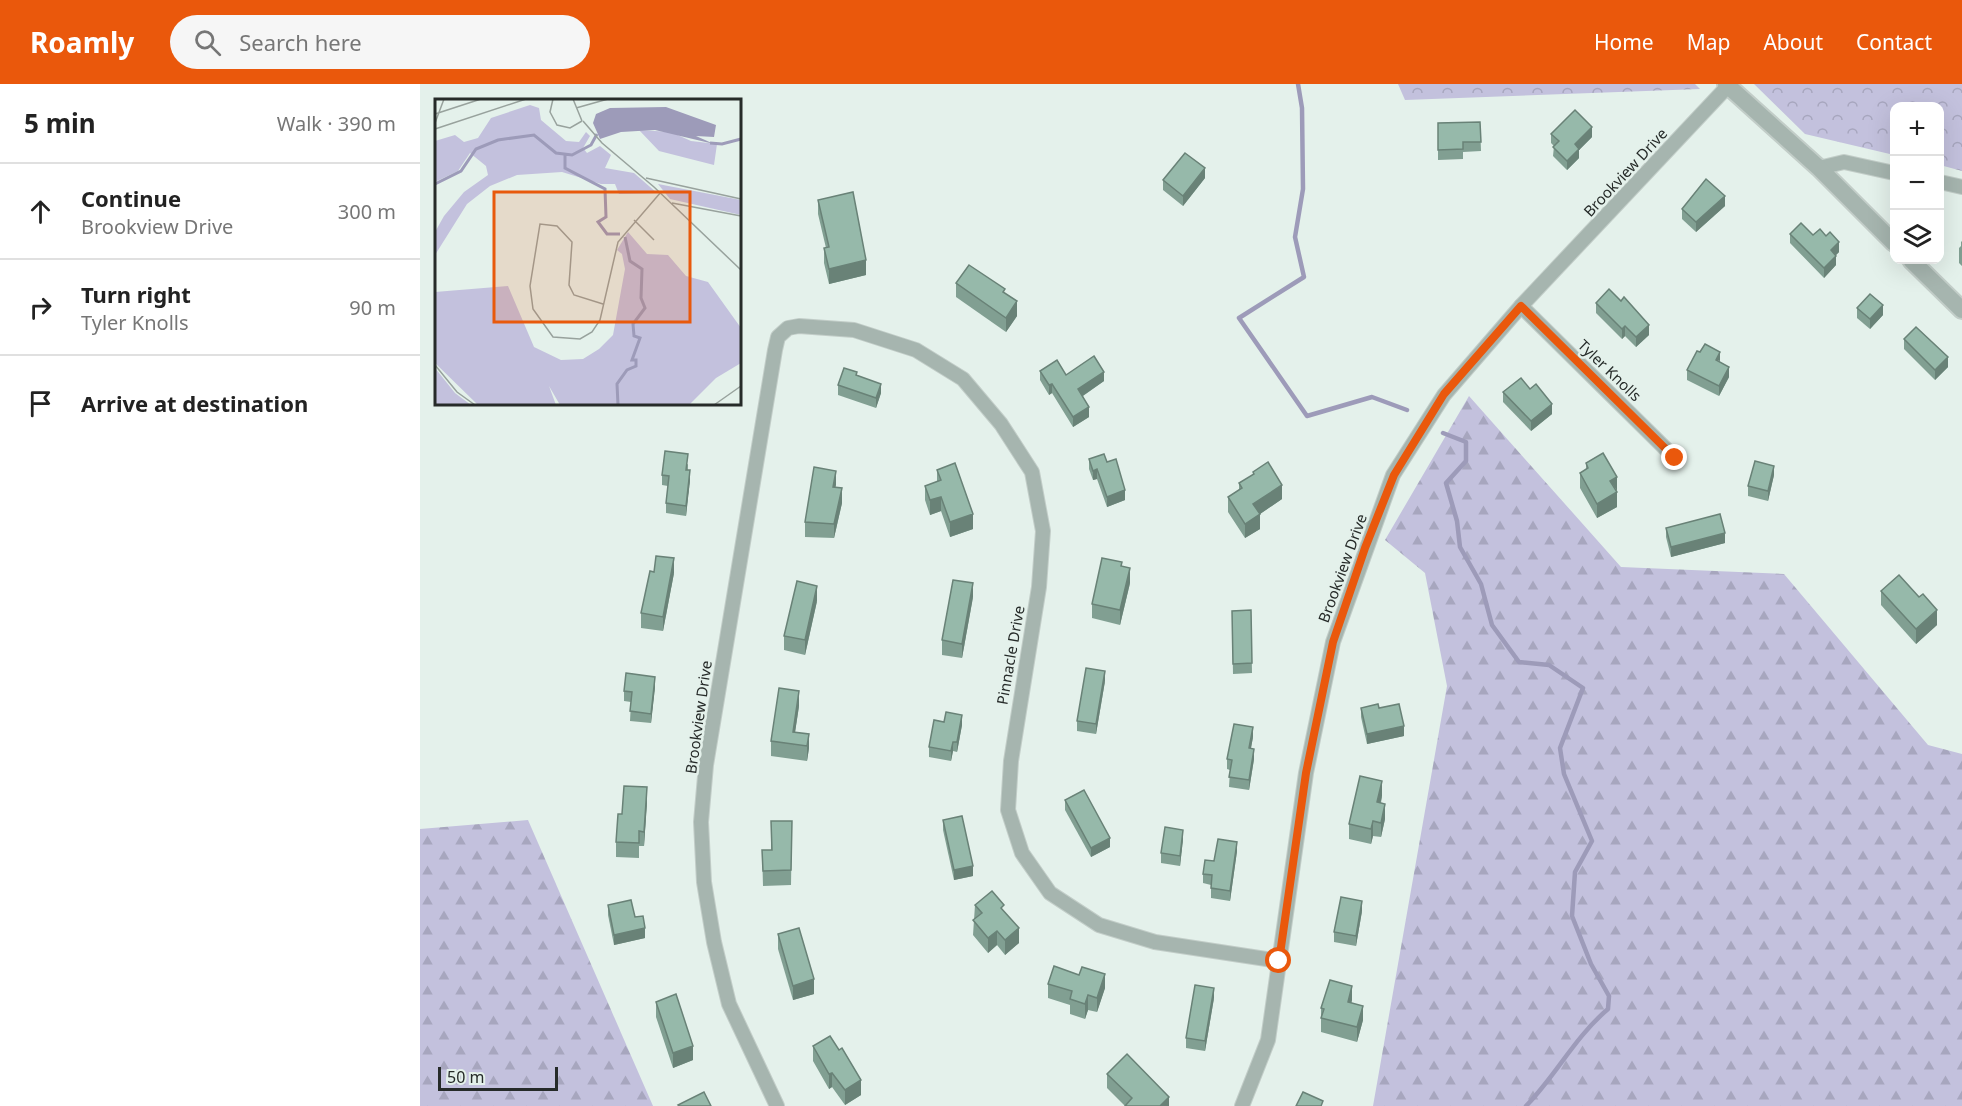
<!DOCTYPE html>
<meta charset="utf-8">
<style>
:root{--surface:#fff;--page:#f6f6f6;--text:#222;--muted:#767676;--line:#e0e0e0;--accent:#ea580c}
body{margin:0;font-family:"Noto Sans",sans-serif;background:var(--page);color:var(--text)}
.controls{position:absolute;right:18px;top:18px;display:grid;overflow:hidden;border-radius:12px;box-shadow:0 6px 24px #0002}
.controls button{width:54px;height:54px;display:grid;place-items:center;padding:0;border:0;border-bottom:2px solid var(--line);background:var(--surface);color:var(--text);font:30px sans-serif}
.scale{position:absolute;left:18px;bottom:15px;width:120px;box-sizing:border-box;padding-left:6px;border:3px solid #262b29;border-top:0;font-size:16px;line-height:21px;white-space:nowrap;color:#262b29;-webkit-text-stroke:4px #e4f1eb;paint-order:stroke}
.stop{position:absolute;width:18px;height:18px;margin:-14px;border:4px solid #ea580c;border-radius:50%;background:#fff}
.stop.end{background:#ea580c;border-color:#fff;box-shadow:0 2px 6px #0008}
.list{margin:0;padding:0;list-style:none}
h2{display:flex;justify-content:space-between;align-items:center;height:78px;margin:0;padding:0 24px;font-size:26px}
h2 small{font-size:20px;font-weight:400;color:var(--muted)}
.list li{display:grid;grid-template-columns:39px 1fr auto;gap:18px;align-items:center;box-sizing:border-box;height:96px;padding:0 24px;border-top:2px solid var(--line)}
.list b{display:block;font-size:22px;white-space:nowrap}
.list p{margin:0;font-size:20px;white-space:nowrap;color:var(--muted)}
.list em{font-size:20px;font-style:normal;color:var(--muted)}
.icon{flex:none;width:33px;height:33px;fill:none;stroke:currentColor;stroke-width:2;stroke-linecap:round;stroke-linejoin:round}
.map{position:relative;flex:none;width:1542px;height:1022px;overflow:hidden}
header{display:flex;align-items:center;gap:36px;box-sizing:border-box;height:84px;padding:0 30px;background:var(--accent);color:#fff}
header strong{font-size:28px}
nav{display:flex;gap:33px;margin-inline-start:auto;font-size:21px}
.search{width:420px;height:54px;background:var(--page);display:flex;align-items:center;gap:15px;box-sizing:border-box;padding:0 21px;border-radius:33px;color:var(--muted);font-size:22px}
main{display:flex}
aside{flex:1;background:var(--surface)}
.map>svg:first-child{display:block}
.forest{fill:url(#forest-firs)}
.park{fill:url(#park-crowns)}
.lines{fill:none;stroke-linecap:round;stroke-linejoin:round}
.stream{stroke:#9d9bb9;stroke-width:4.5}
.minor-casing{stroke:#c2cdc8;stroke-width:16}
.tertiary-casing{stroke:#c2cdc8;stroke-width:20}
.minor{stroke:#a6b5af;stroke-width:14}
.tertiary{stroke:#a6b5af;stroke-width:16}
.wall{fill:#819f92}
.shaded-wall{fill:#698277}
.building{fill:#96b9aa;stroke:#698277;stroke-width:1.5}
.route{stroke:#ea580c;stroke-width:8}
.labels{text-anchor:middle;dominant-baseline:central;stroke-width:5;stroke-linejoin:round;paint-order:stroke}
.street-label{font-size:15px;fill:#262b29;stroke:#e4f1eb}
.inset-river{fill:none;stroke:#9d9bb9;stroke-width:3}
.inset-road{fill:none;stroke:#98a29d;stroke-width:1.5}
.view{fill:#e8590c;fill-opacity:0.15;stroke:#e8590c;stroke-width:3}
.inset-edge{fill:none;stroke:#262b29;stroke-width:3}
</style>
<header>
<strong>Roamly</strong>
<div class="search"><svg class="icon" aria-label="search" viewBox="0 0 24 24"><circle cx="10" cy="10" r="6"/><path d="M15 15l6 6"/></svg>Search here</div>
<nav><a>Home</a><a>Map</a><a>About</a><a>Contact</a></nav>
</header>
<main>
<aside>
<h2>5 min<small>Walk · 390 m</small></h2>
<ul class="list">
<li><svg class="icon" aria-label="ahead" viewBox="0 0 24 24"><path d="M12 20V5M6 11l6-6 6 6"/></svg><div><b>Continue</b><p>Brookview Drive</p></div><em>300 m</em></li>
<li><svg class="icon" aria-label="right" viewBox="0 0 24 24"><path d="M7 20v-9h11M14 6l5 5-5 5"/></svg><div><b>Turn right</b><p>Tyler Knolls</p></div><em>90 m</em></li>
<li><svg class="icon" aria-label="arrive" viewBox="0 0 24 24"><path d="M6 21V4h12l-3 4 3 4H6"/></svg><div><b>Arrive at destination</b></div></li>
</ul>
</aside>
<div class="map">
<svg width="1542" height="1022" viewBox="0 0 1542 1022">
<defs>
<pattern id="forest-firs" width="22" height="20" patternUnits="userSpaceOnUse" patternTransform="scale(1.5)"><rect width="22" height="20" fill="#c3c1dd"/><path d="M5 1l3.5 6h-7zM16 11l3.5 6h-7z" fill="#a7a6be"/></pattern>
<pattern id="park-crowns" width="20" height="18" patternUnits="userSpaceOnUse" patternTransform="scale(1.5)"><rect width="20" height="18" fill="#c3c1dd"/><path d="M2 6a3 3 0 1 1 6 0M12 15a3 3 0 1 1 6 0" fill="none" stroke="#a7a6be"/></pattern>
</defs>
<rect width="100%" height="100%" fill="#e4f1eb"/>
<g class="forest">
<polygon points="1049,312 1201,483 1364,490 1508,661 1542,670 1542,1022 953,1022 1027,602 1005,489 965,456"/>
<polygon points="108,736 233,1022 0,1022 0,745"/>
</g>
<g class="park">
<polygon points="978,0 1275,0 1280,5 985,16"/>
<polygon points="1334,0 1542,0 1542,87 1520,81 1520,22 1474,22 1474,71 1385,50"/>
</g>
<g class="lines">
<g class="stream">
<polyline points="878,0 882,24 883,105 875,153 884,193 819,234 887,332 952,313 987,326"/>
<path d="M1023 349 1046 358V377L1026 399 1037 437 1040 463 1061 500 1072 541 1099 578 1129 581 1163 604 1140 664 1144 690 1172 757 1155 788 1152 832 1171 880 1189 912 1188 925C1154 954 1137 990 1106 1022"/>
</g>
<defs>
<g id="minor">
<polyline points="1399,84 1424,78 1474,89"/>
<polyline points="1520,98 1542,103"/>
<polyline points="1101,222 1255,374"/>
<polyline points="357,1022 309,920 294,858 284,798 281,738 286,681 355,266 358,253 368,244 379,242 434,246 496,266 543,295 581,340 612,388 623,447 619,503 591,677 588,726 602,769 630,809 679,841 735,858 859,877"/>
<polyline points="822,1022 848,956 886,689 913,558 973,391 1024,311 1101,222 1308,2"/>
</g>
<g id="tertiary">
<polyline points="1306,0 1399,84 1474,159"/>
<polyline points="1491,176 1542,226"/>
</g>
</defs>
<use href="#minor" class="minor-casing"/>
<use href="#tertiary" class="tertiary-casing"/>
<use href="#minor" class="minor"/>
<use href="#tertiary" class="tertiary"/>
</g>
<g class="wall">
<polygon points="1060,38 1061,67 1043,68 1043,75 1018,76 1018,39"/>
<polygon points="1131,50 1172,53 1159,66 1159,74 1147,86 1133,72 1134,62 1131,59"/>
<polygon points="785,94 763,122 743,106 743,96"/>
<polygon points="398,116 446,191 409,200 404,179 404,164 406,164 398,130"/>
<polygon points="1305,122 1276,148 1262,135 1262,125"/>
<polygon points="1370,150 1393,151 1419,168 1416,171 1416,181 1404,194 1370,159"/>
<polygon points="1542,157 1542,182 1539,179 1539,164 1541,162 1541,158"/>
<polygon points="536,199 585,209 597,232 586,248 536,213"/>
<polygon points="1176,219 1229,251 1216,263 1205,252 1202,255 1176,229"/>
<polygon points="1437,224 1463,231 1450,245 1437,234"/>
<polygon points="1484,255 1528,283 1515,296 1484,265"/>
<polygon points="1280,268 1300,278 1309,293 1299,312 1267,296 1267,286"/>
<polygon points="620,287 684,297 663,312 669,333 653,343 632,309 629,311 620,296"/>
<polygon points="437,291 461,309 456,324 418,311 418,301"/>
<polygon points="1083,308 1132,330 1111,347 1083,318"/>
<polygon points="669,375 687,378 705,416 687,423 677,395 673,396 669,385"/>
<polygon points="1166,379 1197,408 1197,423 1177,434 1160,404 1160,389 1166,386"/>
<polygon points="268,380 268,386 270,396 266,432 246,429 246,419 248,402 242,401 242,391"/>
<polygon points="517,386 553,445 530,453 521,427 510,431 505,416 505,402 517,398"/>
<polygon points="833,388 862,415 840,430 840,445 825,454 808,428 808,413 819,406 819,399 833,391"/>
<polygon points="1354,391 1348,417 1328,412 1328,402"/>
<polygon points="415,403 422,419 414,454 385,453 385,438"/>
<polygon points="1246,444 1305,459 1251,473 1246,453"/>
<polygon points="254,489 243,547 221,544 221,529"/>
<polygon points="710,499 700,541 672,534 672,520"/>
<polygon points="1461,507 1517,541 1496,560 1461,521"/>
<polygon points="553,513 542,574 522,571 522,556"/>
<polygon points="397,517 385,571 364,566 364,552"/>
<polygon points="831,526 832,589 813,590 812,527"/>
<polygon points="685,597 676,650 657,647 657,637"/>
<polygon points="235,603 231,639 210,637 211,618 204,617 204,607"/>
<polygon points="379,622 375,648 389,664 387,677 351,672 351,657"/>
<polygon points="941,624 959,624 984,652 947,660 941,633"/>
<polygon points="524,638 542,641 537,668 533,667 531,677 509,673 509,663"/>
<polygon points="833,653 831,664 834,675 829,706 809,703 810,686 807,685 807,675"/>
<polygon points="962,712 961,719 965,735 961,753 953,752 951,760 929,755 929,740"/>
<polygon points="645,716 690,763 671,773 645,726"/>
<polygon points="227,718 224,762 219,762 219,774 196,773 196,758 202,730"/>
<polygon points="523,736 553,792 534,796 523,746"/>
<polygon points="351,737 372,737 371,801 343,802 342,766 351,766"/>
<polygon points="763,755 760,782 741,779 741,769"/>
<polygon points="817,767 810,817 791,814 791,801 783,799 783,790 794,777"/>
<polygon points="188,821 215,833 225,854 194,861 188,831"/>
<polygon points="555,821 584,828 599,859 585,871 577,861 568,869 553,851"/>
<polygon points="942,827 936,862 914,858 914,848"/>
<polygon points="358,850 394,910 373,916 358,865"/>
<polygon points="628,900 685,904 677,928 668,926 665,935 650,930 650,921 628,914"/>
<polygon points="794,914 785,967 766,964 766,954"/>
<polygon points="932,916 931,919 943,936 937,958 901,948 901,924"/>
<polygon points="236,918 273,976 253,984 236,933"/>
<polygon points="393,962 419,966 441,1011 425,1021 412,1003 409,1005 393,977"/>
<polygon points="687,990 749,1022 705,1022 687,1004"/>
</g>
<g class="shaded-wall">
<polygon points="1172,43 1172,53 1159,66 1159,74 1147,86 1147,77 1155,60"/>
<polygon points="785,84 785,94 763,122 763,112"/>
<polygon points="1305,112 1305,122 1276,148 1276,138"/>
<polygon points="1419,158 1419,168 1411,176 1411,166"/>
<polygon points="1416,172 1416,181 1404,194 1404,184"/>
<polygon points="446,176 446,191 409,200 409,185"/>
<polygon points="597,217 597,232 586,248 586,234"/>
<polygon points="1463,221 1463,231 1450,245 1450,235"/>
<polygon points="1229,241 1229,251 1216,263 1216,253"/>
<polygon points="1205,242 1205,252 1202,255 1202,245"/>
<polygon points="1300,268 1300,277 1296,276"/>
<polygon points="1528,273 1528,283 1515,296 1515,286"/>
<polygon points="1309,283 1309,293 1299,312 1299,302"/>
<polygon points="684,288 684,297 658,315 658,305"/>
<polygon points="461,300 461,309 456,324 456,314"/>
<polygon points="632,300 632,309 629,311 629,301"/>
<polygon points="1132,320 1132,330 1111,347 1111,337"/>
<polygon points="669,323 669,333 653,343 653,333"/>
<polygon points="1354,382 1354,391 1348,417 1348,407"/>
<polygon points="677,385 677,395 673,396 673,387"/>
<polygon points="270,386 270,396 266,432 266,422"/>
<polygon points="416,387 416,401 413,418 413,403"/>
<polygon points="1197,393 1197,407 1190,397"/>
<polygon points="862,401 862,415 840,430 840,445 825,454 825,440 833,420"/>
<polygon points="422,404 422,419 414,454 414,440"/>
<polygon points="705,406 705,416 687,423 687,413"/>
<polygon points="1197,408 1197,423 1177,434 1177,420"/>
<polygon points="521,413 521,427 510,431 510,416"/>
<polygon points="553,430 553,445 530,453 530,438"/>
<polygon points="1305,449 1305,459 1251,473 1251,463"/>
<polygon points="254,474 254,489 243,547 243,533"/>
<polygon points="710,484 710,499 700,541 700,526"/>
<polygon points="553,499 553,513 542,574 542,560"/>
<polygon points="397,502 397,517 385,571 385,556"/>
<polygon points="1517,526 1517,541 1496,560 1496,545"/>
<polygon points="685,587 685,597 676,650 676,640"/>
<polygon points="235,593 235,603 231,639 231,630"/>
<polygon points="379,607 379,622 373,662 373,648"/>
<polygon points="542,631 542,641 537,668 537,658"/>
<polygon points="984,642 984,652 947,660 947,650"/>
<polygon points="833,643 833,653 829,674 829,664"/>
<polygon points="389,650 389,664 387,677 387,662"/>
<polygon points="533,658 533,667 531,677 531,667"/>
<polygon points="834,665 834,675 829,706 829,696"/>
<polygon points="962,697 962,712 957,733 957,718"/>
<polygon points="227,703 227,718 224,762 224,748"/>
<polygon points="965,720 965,735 961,753 961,739"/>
<polygon points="953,737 953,752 951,760 951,745"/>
<polygon points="763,746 763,755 760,782 760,772"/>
<polygon points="690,754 690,763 671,773 671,764"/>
<polygon points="817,758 817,767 810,817 810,807"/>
<polygon points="553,782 553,792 534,796 534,786"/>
<polygon points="942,817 942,827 936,862 936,852"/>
<polygon points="225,844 225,854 194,861 194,851"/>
<polygon points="599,844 599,859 585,871 585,856"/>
<polygon points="577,847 577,861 568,869 568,854"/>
<polygon points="685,890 685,904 677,928 677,914"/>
<polygon points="394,895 394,910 373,916 373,902"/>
<polygon points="932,902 932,916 928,932 928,918"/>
<polygon points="794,904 794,914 785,967 785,957"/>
<polygon points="668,911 668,926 665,935 665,920"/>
<polygon points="943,922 943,936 937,958 937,943"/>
<polygon points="273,962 273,976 253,984 253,969"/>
<polygon points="412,989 412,1003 409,1005 409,990"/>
<polygon points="441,996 441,1011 425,1021 425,1006"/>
<polygon points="749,1013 749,1022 740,1022"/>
</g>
<g class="building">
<polygon points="1155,26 1172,43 1155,60 1159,65 1147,77 1133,63 1139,57 1131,50"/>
<polygon points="1060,38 1061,58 1043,58 1043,65 1018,66 1018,39"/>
<polygon points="765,69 785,84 763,112 743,96"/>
<polygon points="1286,95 1305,112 1276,138 1262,125"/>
<polygon points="433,108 446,176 409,185 404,164 409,163 398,116"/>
<polygon points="1381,139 1393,151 1400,145 1406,152 1410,148 1419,158 1411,166 1416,172 1404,184 1370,150"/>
<polygon points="549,181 585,205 583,208 597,217 586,234 536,199"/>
<polygon points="1189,205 1201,217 1204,213 1229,241 1216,253 1205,242 1202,245 1176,219"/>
<polygon points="1450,210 1463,221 1450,235 1437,224"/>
<polygon points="1496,243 1528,273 1515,286 1484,255"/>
<polygon points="1285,260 1300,268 1296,276 1309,283 1299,302 1267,286 1277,267 1280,268"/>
<polygon points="674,272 684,288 658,305 669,323 653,333 632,300 629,301 620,287 637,276 646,291"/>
<polygon points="424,284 437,288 436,291 461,300 456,314 418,301"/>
<polygon points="1101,294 1110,305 1116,300 1132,320 1111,337 1083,308"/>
<polygon points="245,367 268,370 266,386 270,386 266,422 246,419 249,392 242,391"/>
<polygon points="1183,369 1197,393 1190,397 1197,408 1177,420 1160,389 1168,384 1166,379"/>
<polygon points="684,370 687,378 696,375 705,406 687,413 677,385 673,387 669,375"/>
<polygon points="1335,377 1354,382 1348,407 1328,402"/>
<polygon points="848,378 862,401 833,420 840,430 825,440 808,413 822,404 819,399 834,390 833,388"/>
<polygon points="535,379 553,430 530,438 521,413 510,416 505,402 521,396 517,386"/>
<polygon points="394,383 416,387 413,403 422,404 414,440 385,438"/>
<polygon points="1300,430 1305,449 1251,463 1246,444"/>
<polygon points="236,472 254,474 243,533 221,529 230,487 234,488"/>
<polygon points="682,474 702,478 701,482 710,484 700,526 672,520"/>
<polygon points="1479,491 1499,513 1503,510 1517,526 1496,545 1461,507"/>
<polygon points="533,496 553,499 542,560 522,556"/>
<polygon points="377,497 397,502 385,556 364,552"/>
<polygon points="831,526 832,579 813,580 812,527"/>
<polygon points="666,584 685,587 676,640 657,637"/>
<polygon points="206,589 235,593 231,630 210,627 212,608 204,607"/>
<polygon points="359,604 379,607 373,648 389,650 387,662 351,657"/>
<polygon points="958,620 959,624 979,620 984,642 947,650 941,624"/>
<polygon points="526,628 542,631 537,658 533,658 531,667 509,663 514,636 524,638"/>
<polygon points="814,640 833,643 829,664 834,665 829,696 809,693 812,676 807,675"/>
<polygon points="940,692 962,697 957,718 965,720 961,739 953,737 951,745 929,740"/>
<polygon points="204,702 227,703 224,748 219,747 219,759 196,758 198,730 202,730"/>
<polygon points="664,706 690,754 671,764 645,716"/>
<polygon points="542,732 553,782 534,786 523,736"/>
<polygon points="351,737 372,737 371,786 343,787 342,766 352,766"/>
<polygon points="745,743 763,746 760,772 741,769"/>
<polygon points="798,755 817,758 810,807 791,804 792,791 783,790 785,776 794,777"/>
<polygon points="572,807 584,821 581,824 599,844 585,856 577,847 568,854 553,836 562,829 555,821"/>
<polygon points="921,813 942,817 936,852 914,848"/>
<polygon points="211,816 215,833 223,832 225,844 194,851 188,821"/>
<polygon points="379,844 394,895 373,902 358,850"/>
<polygon points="634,882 659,891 662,883 685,890 677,914 668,911 665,920 650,915 652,907 628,900"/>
<polygon points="910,896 932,902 928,918 943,922 937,943 901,934 904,925 901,924"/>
<polygon points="775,901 794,904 785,957 766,954"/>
<polygon points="256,910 273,962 253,969 236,918"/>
<polygon points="410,952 419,966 422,964 441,996 425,1006 412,989 409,990 393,962"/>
<polygon points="707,970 749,1013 740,1022 705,1022 712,1014 687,990"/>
<polygon points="284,1008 291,1022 259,1022 258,1021"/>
<polygon points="883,1008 903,1017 901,1022 876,1022"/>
</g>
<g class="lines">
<polyline class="route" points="859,877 886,689 913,558 945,464 974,391 1024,310 1101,222 1255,374"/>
</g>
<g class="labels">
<g class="street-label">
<text transform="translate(1205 88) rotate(-47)">Brookview Drive</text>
<text transform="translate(1190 286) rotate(44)">Tyler Knolls</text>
<text transform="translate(922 484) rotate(-70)">Brookview Drive</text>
<text transform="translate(590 571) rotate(-80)">Pinnacle Drive</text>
<text transform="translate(278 633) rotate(-82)">Brookview Drive</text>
</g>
</g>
<g transform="translate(15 15)">
<rect width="306" height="306" fill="#e4f1eb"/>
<path d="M193 133 212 155 233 156 251 177 273 183 306 229V264L281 279 254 306H125L114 287 121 306H43L0 264V193L73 187 99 248 126 261 148 260 164 250 178 236 190 170 187 155 182 151ZM0 269 20 294 36 306H0Z" fill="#c3c1dd"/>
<path d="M95 6 104 9 106 21 131 42 144 43 151 33 155 37 148 49 152 54 165 47 176 56 170 69 199 74 222 94 184 95 180 85H166L127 73 82 76 55 87 32 105 0 156V133L9 117 29 93 53 76 51 67 35 54 23 72 0 83V42L20 36 29 43 43 39 56 19ZM204 31 236 33 256 42 282 45 279 66 224 52ZM223 85 306 101V116L235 100Z" fill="#c3c1dd"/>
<path d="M231 8 281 26 279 38 261 37 279 45 220 31 186 33 165 40 158 24 161 15 175 9Z" fill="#9d9bb9"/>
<path class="inset-river" d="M275 44 287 45 306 40M130 56V69L170 90 171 118 163 123 172 135H185M0 85 26 72 41 50 63 41 99 36 121 54 137 56 156 46 162 35M183 306 182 285 192 271 201 267V261H197L205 239 199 237 198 225 210 209 206 199 207 170 195 162 190 138"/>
<path class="inset-road" d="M118 0 115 13 122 26 135 29 147 22M138 0 147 22M141 9 173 0M0 15 46 0M148 22 167 44 219 88 306 171M0 24 9 0M0 30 91 0M211 79 306 100M237 104 306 117M199 121 219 141M168 205 139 196 134 186 137 143 122 127 105 125 95 187 98 210 118 238 145 240 157 233 165 221 183 143 226 93M0 266 22 293 40 306M279 306 306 287"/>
<path class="view" d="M59 93H255V223H59Z"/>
<rect width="306" height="306" class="inset-edge"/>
</g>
</svg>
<div class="controls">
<button>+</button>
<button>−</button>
<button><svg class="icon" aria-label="layers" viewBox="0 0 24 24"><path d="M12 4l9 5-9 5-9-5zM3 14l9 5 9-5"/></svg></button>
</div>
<div class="scale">50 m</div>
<div class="stop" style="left:859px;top:877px"></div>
<div class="stop end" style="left:1255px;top:374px"></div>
</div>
</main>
